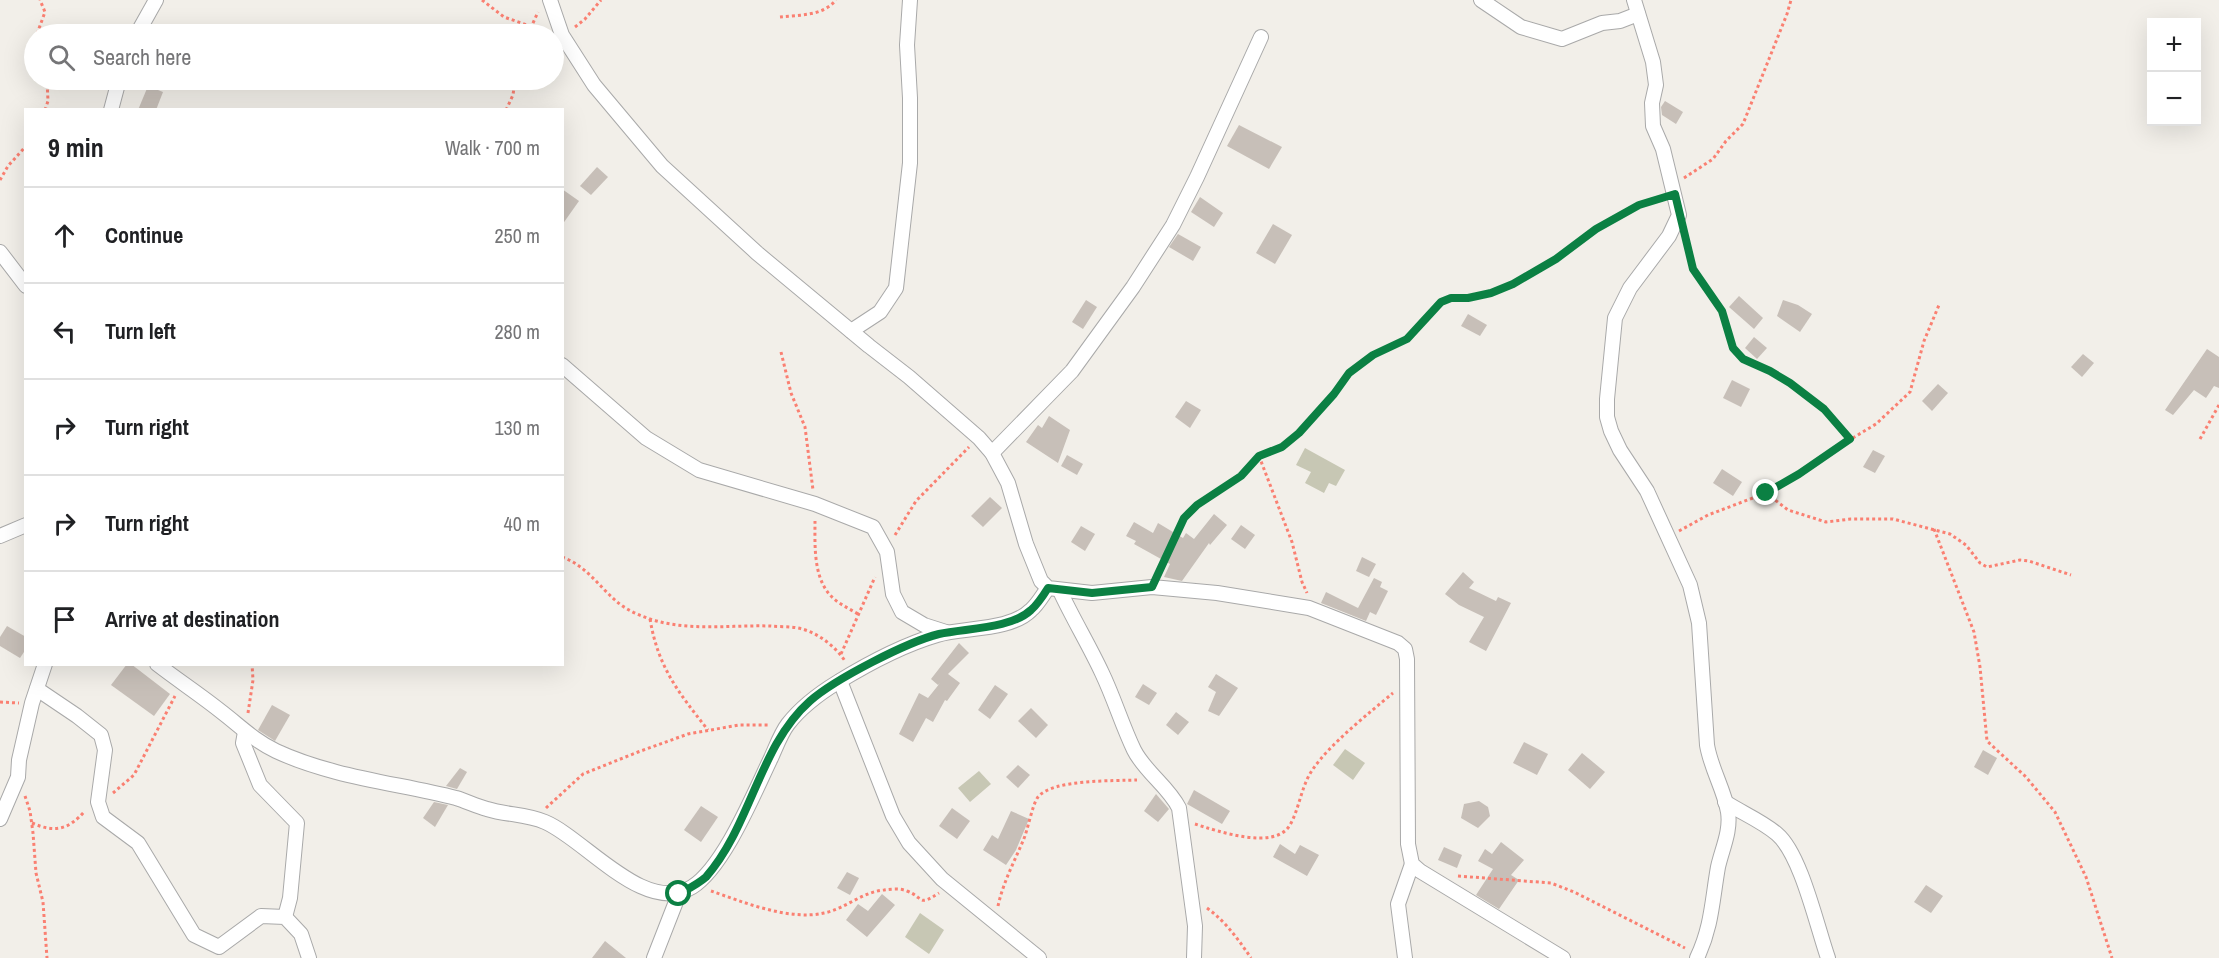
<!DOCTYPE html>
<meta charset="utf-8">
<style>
:root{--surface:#fff;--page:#f6f6f6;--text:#202124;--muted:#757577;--line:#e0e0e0}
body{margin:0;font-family:"Archivo Narrow",sans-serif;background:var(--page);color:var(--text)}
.controls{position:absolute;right:18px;top:18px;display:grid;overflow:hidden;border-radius:0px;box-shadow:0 6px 24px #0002}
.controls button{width:54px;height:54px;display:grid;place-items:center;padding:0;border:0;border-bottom:2px solid var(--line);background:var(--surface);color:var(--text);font:30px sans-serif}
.stop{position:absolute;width:18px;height:18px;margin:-14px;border:4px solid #0b8043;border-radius:50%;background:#fff}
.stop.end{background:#0b8043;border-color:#fff;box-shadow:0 2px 6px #0008}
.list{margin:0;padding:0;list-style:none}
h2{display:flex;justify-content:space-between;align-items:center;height:78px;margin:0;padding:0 24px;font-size:26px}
h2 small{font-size:20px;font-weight:400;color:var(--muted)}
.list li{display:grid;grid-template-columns:39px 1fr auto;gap:18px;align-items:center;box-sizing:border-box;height:96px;padding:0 24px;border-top:2px solid var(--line)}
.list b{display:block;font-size:22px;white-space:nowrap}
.list em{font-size:20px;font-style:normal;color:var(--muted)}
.icon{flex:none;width:33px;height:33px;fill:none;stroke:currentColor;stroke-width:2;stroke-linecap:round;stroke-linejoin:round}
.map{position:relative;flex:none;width:2219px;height:958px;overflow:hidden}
.search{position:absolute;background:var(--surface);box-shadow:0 6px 24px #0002;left:24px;top:24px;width:540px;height:66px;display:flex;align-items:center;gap:15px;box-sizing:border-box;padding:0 21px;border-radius:33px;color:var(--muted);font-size:22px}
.panel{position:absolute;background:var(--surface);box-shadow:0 6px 24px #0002;left:24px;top:108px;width:540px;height:558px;border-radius:0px}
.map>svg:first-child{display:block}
.construction{fill:#c7c7b4}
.building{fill:#c7bfb8}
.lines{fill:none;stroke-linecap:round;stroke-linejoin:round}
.street-casing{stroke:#a9a9a9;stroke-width:16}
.path{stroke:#fa8072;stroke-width:3;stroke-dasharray:3 3;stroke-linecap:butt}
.street{stroke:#fff;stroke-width:14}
.route{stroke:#0b8043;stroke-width:8}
</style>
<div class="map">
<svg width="2219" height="958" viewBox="0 0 2219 958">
<rect width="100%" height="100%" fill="#f2efe9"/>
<g class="construction">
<polygon points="1305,448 1345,470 1336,486 1329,483 1324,493 1305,483 1311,472 1296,465"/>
<polygon points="1345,749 1365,763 1353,780 1333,765"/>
<polygon points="979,771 991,784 970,802 958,788"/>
<polygon points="920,913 944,930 929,954 905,937"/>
</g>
<g class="building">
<polygon points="148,86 163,92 156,110 138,110"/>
<polygon points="1665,101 1683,112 1676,124 1662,115 1661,107"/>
<polygon points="1239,125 1282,147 1269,169 1227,146"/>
<polygon points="597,167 608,177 591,195 580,186"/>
<polygon points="562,189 579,201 562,225"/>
<polygon points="1200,197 1223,213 1214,227 1191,212"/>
<polygon points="1273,224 1292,235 1275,264 1256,253"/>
<polygon points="1178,234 1201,247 1193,261 1169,247"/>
<polygon points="1739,296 1763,318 1754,329 1729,307"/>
<polygon points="1086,300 1097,307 1083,329 1072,322"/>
<polygon points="1783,300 1798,305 1812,314 1800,332 1777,316"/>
<polygon points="1468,314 1487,325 1480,336 1461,326"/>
<polygon points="1754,337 1767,348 1757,359 1745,348"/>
<polygon points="2207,349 2219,357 2219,388 2214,386 2206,398 2194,390 2173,415 2165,410"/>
<polygon points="2083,354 2094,363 2082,377 2071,367"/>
<polygon points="1732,380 1750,389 1741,407 1723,398"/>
<polygon points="1938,384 1948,393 1932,411 1922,401"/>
<polygon points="1186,401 1201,410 1190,428 1175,417"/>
<polygon points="1049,416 1070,430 1058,463 1026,442 1038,425 1042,428"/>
<polygon points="1873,450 1885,456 1875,473 1863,467"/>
<polygon points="1067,455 1083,464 1077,475 1061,466"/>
<polygon points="1722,469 1742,482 1733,496 1713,483"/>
<polygon points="990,497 1002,508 983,527 971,516"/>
<polygon points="1214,514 1227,525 1210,545 1209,543 1182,581 1164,577 1170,564 1134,544 1136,541 1126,536 1134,522 1153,533 1158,523 1183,538 1186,533 1194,539"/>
<polygon points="1241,525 1255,535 1245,549 1231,539"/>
<polygon points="1081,526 1095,534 1085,551 1071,542"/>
<polygon points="1362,557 1376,564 1369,577 1356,571"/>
<polygon points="1463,572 1474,582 1469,588 1496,601 1498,597 1511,603 1486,651 1469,642 1484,617 1459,605 1445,594"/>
<polygon points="1374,578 1382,582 1380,587 1388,591 1376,615 1370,612 1366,621 1321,603 1326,592 1358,608"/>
<polygon points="7,626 26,637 26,649 20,658 0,646 0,637"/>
<polygon points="959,643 969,653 948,674 960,683 947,701 945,700 933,722 926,718 913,742 899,734 919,693 928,698 940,683 938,685 931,679"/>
<polygon points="127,664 131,664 170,694 154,716 111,685"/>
<polygon points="1216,674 1238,688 1219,716 1208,711 1216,692 1208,687"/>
<polygon points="1143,684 1157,693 1149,705 1135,697"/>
<polygon points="995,685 1008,694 990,719 978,710"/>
<polygon points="272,705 290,715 275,741 258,730"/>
<polygon points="1031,708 1048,725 1036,738 1018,721"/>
<polygon points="1176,712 1189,722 1178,735 1166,725"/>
<polygon points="1524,742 1548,754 1537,775 1513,763"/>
<polygon points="1983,750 1997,758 1988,775 1974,767"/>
<polygon points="1582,753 1605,772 1590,789 1568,770"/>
<polygon points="1018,765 1030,775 1018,788 1006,777"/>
<polygon points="460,768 467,772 457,789 446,786"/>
<polygon points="1194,790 1230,811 1222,824 1187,804"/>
<polygon points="1156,794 1169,809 1158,822 1144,811"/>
<polygon points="1479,801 1488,807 1490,816 1478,828 1461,818 1464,804"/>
<polygon points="434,802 448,805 435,827 423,818"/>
<polygon points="701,806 718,817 701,842 684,830"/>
<polygon points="952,808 970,821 957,839 939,826"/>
<polygon points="1011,811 1029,819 1016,850 1006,865 983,850 992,835 998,839"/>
<polygon points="1501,842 1524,860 1511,875 1519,880 1499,909 1476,895 1493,869 1478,861 1485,849 1492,854"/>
<polygon points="1280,844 1295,854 1300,845 1319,855 1307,876 1273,857"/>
<polygon points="1444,847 1462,855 1457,868 1438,860"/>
<polygon points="847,872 859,878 850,895 837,888"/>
<polygon points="1926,885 1943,896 1931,913 1914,902"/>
<polygon points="882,894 895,905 867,937 846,920 858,904 868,911"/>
<polygon points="605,941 626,958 592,958"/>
</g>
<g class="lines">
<defs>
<g id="street">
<polyline points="550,0 562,35 594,85 662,166 757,253 869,346 909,377 979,438 992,453 1008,483 1026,544 1041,581 1048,588 1092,593 1152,587 1217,593 1309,608 1398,643 1405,649 1407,659 1408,844 1412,864 1420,871 1563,958"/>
<polyline points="1481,0 1521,27 1562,39 1602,23 1620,21 1638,14"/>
<path d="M1634 0 1653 62 1656 85 1652 103 1653 126 1663 149 1679 215 1669 236 1630 288 1615 318 1607 399V417L1611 431 1620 450 1647 491 1690 585 1699 623 1707 745C1711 769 1724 789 1728 812 1731 831 1722 849 1718 867 1712 901 1712 926 1697 958"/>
<polyline points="137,34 156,0"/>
<polyline points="111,110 119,80"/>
<polyline points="0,252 26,286"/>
<polyline points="851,331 880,312 896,288 910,163 910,98 907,45 910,0"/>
<polyline points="562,365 646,438 699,470 815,504 873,527 887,552 893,594 902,612 924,625 946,632"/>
<polyline points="992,453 1072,371 1133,287 1173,225 1197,177 1261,37"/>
<polyline points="0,536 26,525"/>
<path d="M1060 591C1073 619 1089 645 1102 673 1114 698 1122 725 1134 750 1145 772 1168 786 1179 808L1195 926 1194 958"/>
<path d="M157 664C179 681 202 696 223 713 241 727 255 741 276 751 332 777 396 783 456 798 466 801 476 806 487 809 506 815 527 814 545 822 585 839 645 916 692 887 724 867 754 793 771 758 776 747 781 733 788 724 802 706 820 693 838 682 869 663 903 645 937 635 965 627 1010 631 1031 610 1038 604 1042 596 1048 588"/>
<polyline points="840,681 893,816 909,843 942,879 1039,958"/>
<polyline points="37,689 77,716 101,735 105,750 98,802 103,817 138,843 194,935 219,947 261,916 285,917 301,934 309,958"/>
<polyline points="245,732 243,743 260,785 297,823 290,898 285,917"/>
<path d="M1725 802C1742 813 1762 821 1777 834 1801 854 1817 927 1828 958"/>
<polyline points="0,819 18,777 19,760 32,703 45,664"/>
<polyline points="654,958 679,894"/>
<polyline points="1405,958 1398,904 1412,864"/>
</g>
</defs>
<use href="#street" class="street-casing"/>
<g class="path">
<polyline points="482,0 504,17 544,31"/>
<path d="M780 17C799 15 823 16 836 0"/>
<polyline points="575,27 585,19 601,0"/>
<polyline points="37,34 45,12 40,0"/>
<polyline points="528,34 538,12"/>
<polyline points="34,40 29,51 34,58"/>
<polyline points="45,110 48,101 47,80"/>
<polyline points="506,110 513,95 515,80"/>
<polyline points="1684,178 1713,159 1726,141 1743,124 1787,14 1791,0"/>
<polyline points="0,180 8,166 26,146"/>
<polyline points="1685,237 1693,269 1714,296 1722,311 1733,348 1743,359 1770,371 1790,383 1824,409 1850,439"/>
<polyline points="781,352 791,393 805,427 813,490"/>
<polyline points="2200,439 2219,405"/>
<polyline points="1259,456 1292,542 1302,582 1307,593"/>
<polyline points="1766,493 1788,510 1826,522 1851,519 1893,519 1950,534 1966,545 1980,563 1987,567 2020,560 2029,561 2071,575"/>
<path d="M815 521C815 544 813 576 830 595 837 603 848 608 858 614"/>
<polyline points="1934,529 1974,632 1980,667 1987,741 2026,777 2055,812 2086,877 2112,958"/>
<polyline points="1679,531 1708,515 1766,493 1799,474 1823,456 1876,424 1910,392 1924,341 1939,305"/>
<polyline points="895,535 916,501 969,447"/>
<path d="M562 557C585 565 598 585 615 600 628 612 647 619 665 623 699 630 735 625 770 626 780 627 792 626 802 629 818 633 836 647 845 661"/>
<polyline points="1157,575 1184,518 1197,505 1241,476 1259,456 1282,447 1299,433 1334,394 1349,373 1373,355 1407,339 1441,302 1451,298 1468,298 1491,293 1513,284 1556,259 1596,229 1639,205 1661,198"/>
<path d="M650 619C658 667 678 692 708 730"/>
<polyline points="841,654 875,577"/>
<polyline points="0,702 19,703"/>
<polyline points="248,713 253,680 252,664"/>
<polyline points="113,793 134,775 175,696"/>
<polyline points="25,796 30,811 33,833 36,873 43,902 47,958"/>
<polyline points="546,808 583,774 638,752 688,734 739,725 770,725"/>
<path d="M32 823C55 833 68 830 85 811"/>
<path d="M1195 824C1217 831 1275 851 1290 825 1300 807 1301 786 1313 769 1330 744 1369 713 1393 693"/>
<polyline points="1458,876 1551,883 1574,892 1685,948"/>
<path d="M711 891C743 902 789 921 824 913 845 909 862 892 884 890 891 889 900 888 907 891 925 898 917 907 939 893"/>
<path d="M998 906C1003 883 1014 862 1023 841 1028 830 1032 805 1038 797 1052 779 1115 781 1137 780"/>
<path d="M1207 908C1226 922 1238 939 1251 958"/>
</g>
<use href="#street" class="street"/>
</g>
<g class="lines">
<path class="route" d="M679 894C688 889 698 884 706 877 751 826 759 746 810 701 835 679 907 642 939 634 966 628 1011 629 1031 610 1038 604 1043 596 1048 588L1092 593 1152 587 1184 518 1197 505 1241 476 1259 456 1282 447 1299 433 1334 394 1349 373 1373 355 1407 339 1441 302 1451 298H1468L1491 293 1513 284 1556 259 1596 229 1639 205 1675 194 1693 269 1722 311 1733 348 1743 359 1770 371 1790 383 1824 409 1850 439 1799 474 1766 493"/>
</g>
</svg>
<div class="controls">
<button>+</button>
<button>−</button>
</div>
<div class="stop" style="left:679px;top:894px"></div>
<div class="stop end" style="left:1766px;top:493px"></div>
<div class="search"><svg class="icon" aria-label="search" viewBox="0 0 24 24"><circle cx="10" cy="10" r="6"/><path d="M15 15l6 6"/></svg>Search here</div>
<section class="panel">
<h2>9 min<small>Walk · 700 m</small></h2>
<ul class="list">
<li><svg class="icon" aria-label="ahead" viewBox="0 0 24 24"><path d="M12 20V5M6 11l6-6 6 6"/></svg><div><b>Continue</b></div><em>250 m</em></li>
<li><svg class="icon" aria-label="left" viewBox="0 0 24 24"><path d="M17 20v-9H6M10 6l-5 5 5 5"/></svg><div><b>Turn left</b></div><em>280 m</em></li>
<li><svg class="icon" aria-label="right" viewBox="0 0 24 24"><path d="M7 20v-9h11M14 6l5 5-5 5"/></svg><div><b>Turn right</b></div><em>130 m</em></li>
<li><svg class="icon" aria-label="right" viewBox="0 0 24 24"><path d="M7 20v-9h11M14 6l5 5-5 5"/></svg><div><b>Turn right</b></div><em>40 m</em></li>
<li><svg class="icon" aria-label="arrive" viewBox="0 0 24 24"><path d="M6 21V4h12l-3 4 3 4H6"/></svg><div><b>Arrive at destination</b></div></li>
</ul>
</section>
</div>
